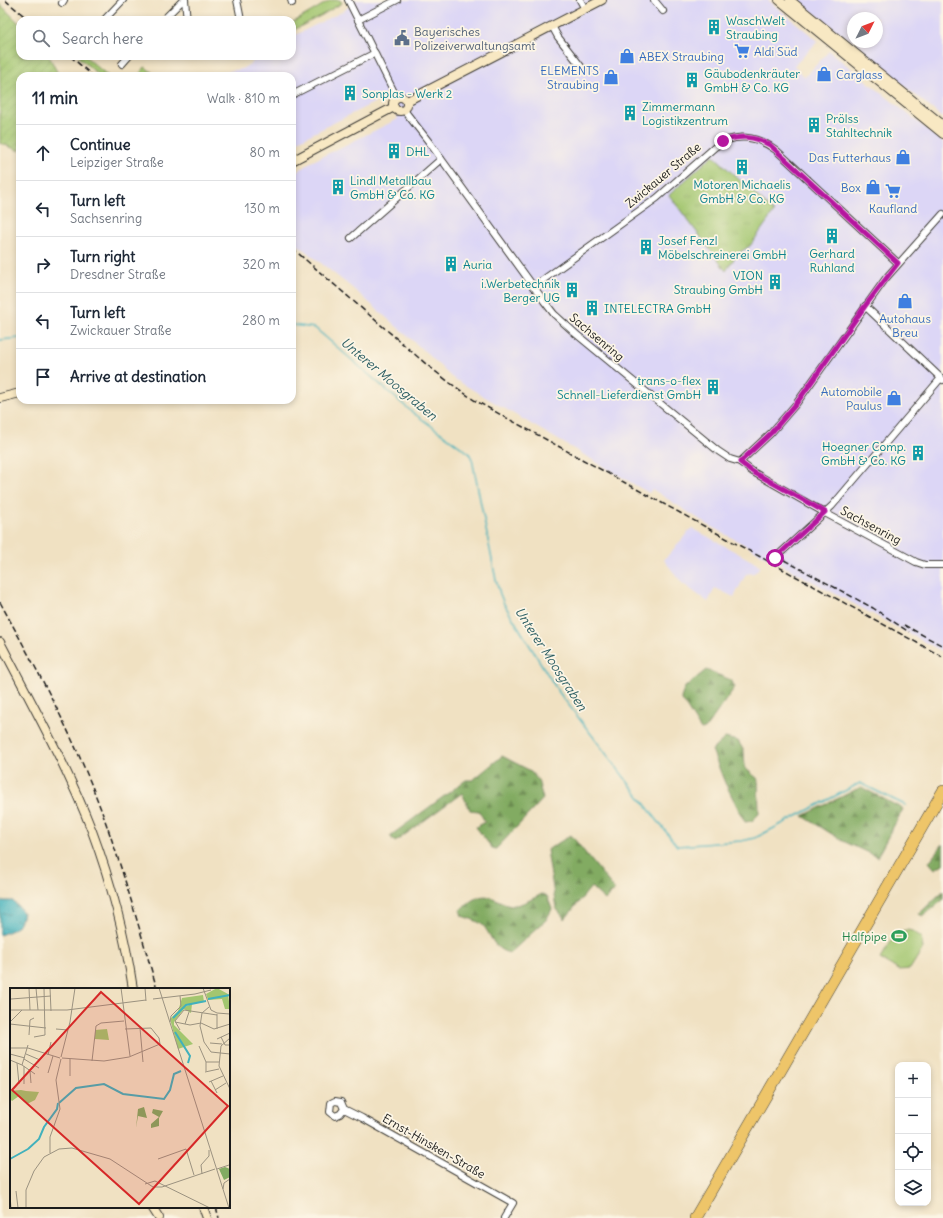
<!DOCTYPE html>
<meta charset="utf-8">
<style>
:root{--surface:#fff;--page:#f2f2f3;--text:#1f2937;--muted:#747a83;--line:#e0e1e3}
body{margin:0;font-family:Delius,sans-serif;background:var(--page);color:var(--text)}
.controls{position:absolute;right:12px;bottom:12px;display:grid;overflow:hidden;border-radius:8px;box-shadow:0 2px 6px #0003}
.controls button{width:36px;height:36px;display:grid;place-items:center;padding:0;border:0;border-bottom:1px solid var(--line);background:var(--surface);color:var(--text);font:20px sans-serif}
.compass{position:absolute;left:847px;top:12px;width:36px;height:36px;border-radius:50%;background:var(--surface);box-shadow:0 2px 6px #0003;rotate:48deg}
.stop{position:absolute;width:12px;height:12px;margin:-9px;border:3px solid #b5179e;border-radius:50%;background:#fff}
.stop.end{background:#b5179e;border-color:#fff;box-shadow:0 1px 4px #0008}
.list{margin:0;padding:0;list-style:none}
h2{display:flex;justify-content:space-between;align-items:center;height:52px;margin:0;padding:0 16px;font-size:17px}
h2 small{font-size:13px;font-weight:400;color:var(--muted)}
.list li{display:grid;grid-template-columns:26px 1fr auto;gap:12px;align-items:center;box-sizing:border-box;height:56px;padding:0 16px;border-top:1px solid var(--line)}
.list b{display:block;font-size:15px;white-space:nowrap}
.list p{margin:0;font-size:13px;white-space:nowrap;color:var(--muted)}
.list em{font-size:13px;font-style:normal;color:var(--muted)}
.icon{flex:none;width:22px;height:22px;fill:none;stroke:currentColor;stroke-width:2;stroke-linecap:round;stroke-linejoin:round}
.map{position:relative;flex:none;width:943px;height:1218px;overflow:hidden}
.search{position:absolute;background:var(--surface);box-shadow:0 2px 6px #0003;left:16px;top:16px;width:280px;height:44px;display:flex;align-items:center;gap:10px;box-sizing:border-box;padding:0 14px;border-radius:12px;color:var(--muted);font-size:15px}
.panel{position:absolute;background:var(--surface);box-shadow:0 2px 6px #0003;left:16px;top:72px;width:280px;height:332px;border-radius:12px}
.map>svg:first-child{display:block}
.built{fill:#dcd6f6;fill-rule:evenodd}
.grass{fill:url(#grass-tufts);stroke:#607146}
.forest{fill:url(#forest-firs);stroke:#4f643f}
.park{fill:#a3c66f;stroke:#607146}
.garden{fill:url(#garden-furrows);stroke:#607146}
.water{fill:url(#water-ripples);stroke:#2e666c}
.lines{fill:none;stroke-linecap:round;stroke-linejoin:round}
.stream{stroke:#41b1bc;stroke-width:1.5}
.street-casing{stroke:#3c3a35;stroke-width:8}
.secondary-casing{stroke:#3c3a35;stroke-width:10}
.highway-casing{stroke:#3c3a35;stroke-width:12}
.street{stroke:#fff;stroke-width:6}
.secondary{stroke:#f8e8c3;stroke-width:8}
.highway{stroke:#eec569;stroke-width:11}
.rail{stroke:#1c1c1c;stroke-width:1.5;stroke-dasharray:6 3;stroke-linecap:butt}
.route{stroke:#b5179e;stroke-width:5}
.labels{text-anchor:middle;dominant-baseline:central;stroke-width:3.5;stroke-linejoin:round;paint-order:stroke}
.culture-label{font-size:12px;fill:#0d838f;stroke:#fcf5e5;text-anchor:start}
.service-label{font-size:12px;fill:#4e5e75;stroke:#fcf5e5;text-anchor:start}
.shop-label{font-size:12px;fill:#366cbe;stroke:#fcf5e5;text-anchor:end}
.street-label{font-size:12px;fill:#1c1c1c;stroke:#fcf5e5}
.leisure-label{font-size:12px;fill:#27864d;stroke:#fcf5e5;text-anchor:end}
.water-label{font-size:13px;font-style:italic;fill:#2d5f64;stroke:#fcf5e5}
.inset-river{fill:none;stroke:#41b1bc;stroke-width:2}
.inset-road{fill:none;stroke:#9b9280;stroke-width:1}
.view{fill:#d62828;fill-opacity:0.15;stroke:#d62828;stroke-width:2}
.inset-edge{fill:none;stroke:#1c1c1c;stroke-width:2}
</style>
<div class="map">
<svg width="943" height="1218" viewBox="0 0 943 1218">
<defs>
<pattern id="grass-tufts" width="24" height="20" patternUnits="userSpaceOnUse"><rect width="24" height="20" fill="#a3c66f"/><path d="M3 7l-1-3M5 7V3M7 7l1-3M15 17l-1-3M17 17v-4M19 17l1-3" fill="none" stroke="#8caa60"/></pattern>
<pattern id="forest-firs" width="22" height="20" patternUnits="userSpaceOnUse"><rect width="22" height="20" fill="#82ab62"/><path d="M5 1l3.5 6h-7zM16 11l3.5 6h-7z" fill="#6a8a50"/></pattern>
<pattern id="garden-furrows" width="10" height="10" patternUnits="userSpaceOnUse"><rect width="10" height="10" fill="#a3c66f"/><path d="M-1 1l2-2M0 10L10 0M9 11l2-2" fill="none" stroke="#8caa60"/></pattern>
<pattern id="water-ripples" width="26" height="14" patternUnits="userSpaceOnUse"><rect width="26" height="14" fill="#41b1bc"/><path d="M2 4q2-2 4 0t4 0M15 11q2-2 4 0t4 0" fill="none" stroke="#368f98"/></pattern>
</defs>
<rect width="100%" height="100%" fill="#fcf5e5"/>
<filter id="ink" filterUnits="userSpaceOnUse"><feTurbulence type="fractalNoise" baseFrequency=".025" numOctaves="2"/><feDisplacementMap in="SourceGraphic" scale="8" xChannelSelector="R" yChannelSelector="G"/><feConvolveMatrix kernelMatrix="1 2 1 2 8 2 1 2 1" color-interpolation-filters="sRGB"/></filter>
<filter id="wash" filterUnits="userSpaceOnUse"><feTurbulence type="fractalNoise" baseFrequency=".012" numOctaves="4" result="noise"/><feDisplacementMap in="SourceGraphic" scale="16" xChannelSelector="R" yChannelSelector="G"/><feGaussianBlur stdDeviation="0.9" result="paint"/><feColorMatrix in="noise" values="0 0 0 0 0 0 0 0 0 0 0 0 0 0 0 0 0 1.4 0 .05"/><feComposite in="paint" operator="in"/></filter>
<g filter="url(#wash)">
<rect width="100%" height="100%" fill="#f0e1c2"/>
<g class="built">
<polygon points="355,0 768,0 818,41 794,66 805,77 829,51 943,142 943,652 710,526 652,489 649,493 637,486 451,377 429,355 356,291 292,240 292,176 309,163 398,119 389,95 292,144 292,76 197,76 242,69 262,56 292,56 292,37 345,10"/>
<path d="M798 0H943V118L873 60ZM853 18H877V42H853Z"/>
<polygon points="692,528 761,566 754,573 746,574 734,597 715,588 708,602 682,583 664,560"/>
</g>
<g class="grass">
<polygon points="331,0 340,0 342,3 322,15 292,31 292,23"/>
<polygon points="77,56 85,56 108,76 100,76"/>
<polygon points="713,155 774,212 750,246 737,254 726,271 669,195"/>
</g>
<g class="forest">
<polygon points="706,670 731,680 735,687 705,729 701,730 681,698 685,687"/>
<polygon points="725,738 738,741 744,751 745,768 758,779 759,814 752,821 745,822 725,783 712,750"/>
<polygon points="502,756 529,770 538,780 543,799 496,849 492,848 476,827 485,822 479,811 470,810 462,793 395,842 390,836 466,780 473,780"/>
<polygon points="861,787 903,809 877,857 843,841 803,816"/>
<polygon points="571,835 615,890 605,900 591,887 565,919 556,908 547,850"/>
<polygon points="943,844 943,864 935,869 929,862"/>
<polygon points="943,891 943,900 923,916 919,914"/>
<path d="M542 894 547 896 552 909 546 920 510 953C491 950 491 930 480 923 475 920 468 918 462 916L460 910C469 902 480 892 493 898 500 901 508 906 516 905 523 904 536 897 542 894Z"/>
</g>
<g class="park">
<polygon points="145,67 157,76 138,76"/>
<polygon points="907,930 913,931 921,937 923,948 910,969 899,970 880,959 897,932"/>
</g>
<polygon class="garden" points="0,4 20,24 20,56 49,56 59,76 20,76 20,151 0,143"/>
<path class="water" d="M2 901H13L23 912C21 928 14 929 0 935V902Z"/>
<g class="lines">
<g class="stream">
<polyline points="292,325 315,328 412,412 469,453 472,459 496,580 500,594 504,604 558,691 677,846 741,841 755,838 860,783 905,805"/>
<polyline points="0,340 20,338"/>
</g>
</g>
</g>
<g filter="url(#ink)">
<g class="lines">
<defs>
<g id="street">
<polyline points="185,0 187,20"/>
<polyline points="237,0 241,20"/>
<polyline points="291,0 292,3"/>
<polyline points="348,0 397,98"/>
<polyline points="580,0 585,9"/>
<polyline points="654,0 663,11"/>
<polyline points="62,3 64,0"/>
<polyline points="104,20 123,0"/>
<polyline points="163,20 180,3 185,0"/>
<polyline points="358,20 397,0"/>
<polyline points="552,26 558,37 583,69"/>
<polyline points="122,64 129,56"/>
<polyline points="292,95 375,53"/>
<polyline points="404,110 429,142 544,301 554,314 576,334 718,451 730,459 740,462 753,472 825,513 916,562 925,565 943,565"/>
<polyline points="351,238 441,159"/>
<path d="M533 287 657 198 715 147C735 132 757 136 776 150L898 263"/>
<polyline points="865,306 943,380"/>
<polyline points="740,462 771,433 796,404 886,278 943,214"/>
<polyline points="775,558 832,506 941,378"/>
<polyline points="344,1109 340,1114 335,1116 330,1112 331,1103 335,1101 341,1102 344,1109 362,1118 513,1203 504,1218"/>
</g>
<g id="secondary">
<polyline points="779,0 943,134"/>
<polyline points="790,0 943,125"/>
<circle cx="400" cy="104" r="7"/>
<polyline points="407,101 602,0"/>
<polyline points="292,161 394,107"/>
<polyline points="0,398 20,393"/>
<path d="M0 642C32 704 67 766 92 831 111 882 125 935 133 989"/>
<polyline points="152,1207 159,1218"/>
<polyline points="203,1207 207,1218"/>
</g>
<polyline id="highway" points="695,1218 943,791"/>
</defs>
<use href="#street" class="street-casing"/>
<use href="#secondary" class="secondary-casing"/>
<use href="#highway" class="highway-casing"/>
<use href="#street" class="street"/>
<use href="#secondary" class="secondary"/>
<use href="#highway" class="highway"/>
<g class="rail">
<polyline points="5,0 29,20"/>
<polyline points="70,56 93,76"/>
<polyline points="292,248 426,364 450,383 474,400 943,657"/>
<polyline points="784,560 873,608 909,632"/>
<path d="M0 602C29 656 60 710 84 767 115 839 135 914 157 989"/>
<polyline points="904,625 943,646"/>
<polyline points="216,1207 219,1218"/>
</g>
</g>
</g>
<g class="lines" filter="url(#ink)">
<path class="route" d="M723 141C740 135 754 136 770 145L898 263 865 306 796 404 771 433 740 462 753 472 825 512 775 558"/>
</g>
<defs>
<symbol id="building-bare" viewBox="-9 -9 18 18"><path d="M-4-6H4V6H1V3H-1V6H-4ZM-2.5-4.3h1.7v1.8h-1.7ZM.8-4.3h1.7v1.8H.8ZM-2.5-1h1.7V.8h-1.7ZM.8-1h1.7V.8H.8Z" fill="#0f9aa8" stroke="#fcf5e5" stroke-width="2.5" paint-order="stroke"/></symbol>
<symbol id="civic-bare" viewBox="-9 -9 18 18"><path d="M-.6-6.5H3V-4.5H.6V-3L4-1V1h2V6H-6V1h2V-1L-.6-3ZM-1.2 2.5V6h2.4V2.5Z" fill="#5c6f8a" stroke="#fcf5e5" stroke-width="2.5" paint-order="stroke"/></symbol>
<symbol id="supermarket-bare" viewBox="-9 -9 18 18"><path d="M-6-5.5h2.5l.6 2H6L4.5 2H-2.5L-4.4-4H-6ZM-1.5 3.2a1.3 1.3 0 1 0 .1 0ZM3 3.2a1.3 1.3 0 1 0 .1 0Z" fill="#3f7fe0" stroke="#fcf5e5" stroke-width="2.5" paint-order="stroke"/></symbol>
<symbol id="shop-bare" viewBox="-9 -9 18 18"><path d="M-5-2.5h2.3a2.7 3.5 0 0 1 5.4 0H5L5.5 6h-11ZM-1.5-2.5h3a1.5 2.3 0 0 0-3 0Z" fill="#3f7fe0" stroke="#fcf5e5" stroke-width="2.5" paint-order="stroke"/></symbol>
<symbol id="stadium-bare" viewBox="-9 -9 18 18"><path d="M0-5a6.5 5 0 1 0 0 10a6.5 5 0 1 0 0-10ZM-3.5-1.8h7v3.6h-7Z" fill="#2e9e5b" stroke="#fcf5e5" stroke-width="2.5" paint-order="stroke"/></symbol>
</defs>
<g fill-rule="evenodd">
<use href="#building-bare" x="703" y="16" width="22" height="22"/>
<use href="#civic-bare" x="391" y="27" width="22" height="22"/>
<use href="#supermarket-bare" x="731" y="40" width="22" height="22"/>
<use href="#shop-bare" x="616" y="45" width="22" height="22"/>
<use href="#shop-bare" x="813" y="63" width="22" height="22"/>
<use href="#shop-bare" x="600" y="66" width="22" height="22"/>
<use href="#building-bare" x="681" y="69" width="22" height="22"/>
<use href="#building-bare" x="339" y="82" width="22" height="22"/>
<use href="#building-bare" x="619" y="102" width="22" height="22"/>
<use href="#building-bare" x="803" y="114" width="22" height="22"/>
<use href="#building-bare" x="383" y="140" width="22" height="22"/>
<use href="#shop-bare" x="892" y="146" width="22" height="22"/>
<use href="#building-bare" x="731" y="156" width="22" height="22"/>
<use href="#building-bare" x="327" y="176" width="22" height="22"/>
<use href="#shop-bare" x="862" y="176" width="22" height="22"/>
<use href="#supermarket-bare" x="882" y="180" width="22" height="22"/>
<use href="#building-bare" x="821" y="225" width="22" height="22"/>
<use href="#building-bare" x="635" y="236" width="22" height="22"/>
<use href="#building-bare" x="440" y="253" width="22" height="22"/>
<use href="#building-bare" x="764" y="271" width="22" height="22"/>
<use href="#building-bare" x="561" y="279" width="22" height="22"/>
<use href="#shop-bare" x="894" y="290" width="22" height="22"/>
<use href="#building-bare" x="581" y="297" width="22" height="22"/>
<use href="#building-bare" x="702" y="376" width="22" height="22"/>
<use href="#shop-bare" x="883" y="387" width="22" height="22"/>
<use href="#building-bare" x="907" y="442" width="22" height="22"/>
<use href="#stadium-bare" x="888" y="925" width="22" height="22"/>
</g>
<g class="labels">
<g class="culture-label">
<text x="726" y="20">WaschWelt<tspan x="726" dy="14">Straubing</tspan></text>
<text x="704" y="73">Gäubodenkräuter<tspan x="704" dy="14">GmbH &amp; Co. KG</tspan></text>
<text x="362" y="93">Sonplas - Werk 2</text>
<text x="642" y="106">Zimmermann<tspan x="642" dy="14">Logistikzentrum</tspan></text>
<text x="826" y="118">Prölss<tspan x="826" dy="14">Stahltechnik</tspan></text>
<text x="406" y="151">DHL</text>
<text x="350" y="180">Lindl Metallbau<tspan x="350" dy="14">GmbH &amp; Co. KG</tspan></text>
<text x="742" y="184" text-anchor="middle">Motoren Michaelis<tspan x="742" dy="14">GmbH &amp; Co. KG</tspan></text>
<text x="658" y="240">Josef Fenzl<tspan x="658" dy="14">Möbelschreinerei GmbH</tspan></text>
<text x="832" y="253" text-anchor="middle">Gerhard<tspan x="832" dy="14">Ruhland</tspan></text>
<text x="463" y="264">Auria</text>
<text x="763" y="275" text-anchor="end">VION<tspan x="763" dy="14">Straubing GmbH</tspan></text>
<text x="560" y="283" text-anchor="end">i.Werbetechnik<tspan x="560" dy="14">Berger UG</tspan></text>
<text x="604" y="308">INTELECTRA GmbH</text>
<text x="701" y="380" text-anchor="end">trans-o-flex<tspan x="701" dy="14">Schnell-Lieferdienst GmbH</tspan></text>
<text x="906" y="446" text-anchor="end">Hoegner Comp.<tspan x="906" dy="14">GmbH &amp; Co. KG</tspan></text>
</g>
<g class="service-label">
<text x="414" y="31">Bayerisches<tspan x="414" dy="14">Polizeiverwaltungsamt</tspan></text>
</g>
<g class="shop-label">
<text x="754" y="51" text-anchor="start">Aldi Süd</text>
<text x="639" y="56" text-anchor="start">ABEX Straubing</text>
<text x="599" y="70">ELEMENTS<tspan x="599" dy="14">Straubing</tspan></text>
<text x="836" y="74" text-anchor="start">Carglass</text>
<text x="891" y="157">Das Futterhaus</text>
<text x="861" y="187">Box</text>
<text x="893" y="208" text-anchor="middle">Kaufland</text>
<text x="905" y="318" text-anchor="middle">Autohaus<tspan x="905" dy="14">Breu</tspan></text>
<text x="882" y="391">Automobile<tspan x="882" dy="14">Paulus</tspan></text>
</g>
<g class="street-label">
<text transform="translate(663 175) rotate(-40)">Zwickauer Straße</text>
<text transform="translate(597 337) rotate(40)">Sachsenring</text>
<text transform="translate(871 525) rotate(28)">Sachsenring</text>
<text transform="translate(434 1146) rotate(30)">Ernst-Hinsken-Straße</text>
</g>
<g class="leisure-label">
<text x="887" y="936">Halfpipe</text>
</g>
<g class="water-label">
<text transform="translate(389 379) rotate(40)">Unterer Moosgraben</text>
<text transform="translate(551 659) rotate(57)">Unterer Moosgraben</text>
</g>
</g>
<g transform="translate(10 988)">
<rect width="220" height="220" fill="#f0e1c2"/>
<path d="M207 0 218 6 220 21H215L212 11 198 12 196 6ZM193 7 194 14 175 17 174 19 182 16 181 25 174 21 164 34V37L183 56 168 61 160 31 168 23 172 10ZM97 41 99 52 85 51V42Z" fill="#a3c66f"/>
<path d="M134 119 137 130 128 128 126 140 128 121ZM143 121 153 123 149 130V138L141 140V136L149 129 142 125ZM215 179 220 181V189L214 192 209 181Z" fill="#82ab62"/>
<path d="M11 102 16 103 29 104 25 112 17 116 9 108 2 113 0 111V103Z" fill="#a3c66f"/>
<path class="inset-river" d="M198 11 220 7M163 30 176 17 196 13M165 44 180 68 178 75M49 115 66 100 94 96 113 106 154 111 160 102 164 86 171 83M18 161 29 151 34 139 47 121 48 115M0 171 18 161"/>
<path class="inset-road" d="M19 0 20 22M26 0 28 22M40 0 41 23M111 0 120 68M135 0 136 13M149 0 219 220M193 0 201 22 207 25 220 26M1 11 41 8M143 11 185 6 201 2M199 19 192 25 190 38 194 54 201 64 220 66M0 22H57L136 12M207 26V41M0 34 12 22M160 34 161 28 171 18 170 8M165 34 180 37 191 35M191 35 204 41 220 36M0 36 36 40M175 36 179 24M130 40 133 74M46 41 58 42M170 42 165 33 174 22 207 27M19 47 20 32 24 30M24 49 35 47 34 0M211 49 215 57H220M220 50 211 58 209 78 220 101M207 51 220 45M200 55 212 56M189 58 196 74V83M0 60H18L50 70M0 66 15 70M16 66 30 72M38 67 41 54M51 69 60 34 65 0M52 70 94 73 119 69 150 56 149 50 141 40 115 41M14 71 29 80M0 72 12 77 25 86M82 73 86 38 91 35 114 33M196 74H209M7 75 9 96M12 77 18 57M14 78V96M20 83 21 95M195 84 209 81M38 85 43 68M60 88V71M201 93 207 105M199 94 213 88M205 102 216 95M40 165V149L50 121 46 92 51 71M148 171 176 161 184 187M207 181 219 177M192 186 191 177 199 168V162M135 196 145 193 200 220M213 201 214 195 220 191M6 203 8 220M0 207 1 220M16 220V202L24 183 34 169 49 161 62 160 100 171 143 199H152L205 181"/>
<path class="view" d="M91 4 218 118 129 216 2 102Z"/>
<rect width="220" height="220" class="inset-edge"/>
</g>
</svg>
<div class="controls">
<button>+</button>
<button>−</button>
<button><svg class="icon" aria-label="locate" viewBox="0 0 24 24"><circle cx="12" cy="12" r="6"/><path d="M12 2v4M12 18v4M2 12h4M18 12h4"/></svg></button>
<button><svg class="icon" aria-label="layers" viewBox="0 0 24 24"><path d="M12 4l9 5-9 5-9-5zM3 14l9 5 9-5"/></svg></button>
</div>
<svg class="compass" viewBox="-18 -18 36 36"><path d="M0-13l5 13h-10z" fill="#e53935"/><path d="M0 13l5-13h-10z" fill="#747a83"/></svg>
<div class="stop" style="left:775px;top:558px"></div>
<div class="stop end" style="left:723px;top:141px"></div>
<div class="search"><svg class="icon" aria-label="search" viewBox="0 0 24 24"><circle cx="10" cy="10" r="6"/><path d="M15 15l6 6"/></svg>Search here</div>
<section class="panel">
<h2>11 min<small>Walk · 810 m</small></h2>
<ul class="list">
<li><svg class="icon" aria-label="ahead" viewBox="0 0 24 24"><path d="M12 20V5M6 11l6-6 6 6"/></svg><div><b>Continue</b><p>Leipziger Straße</p></div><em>80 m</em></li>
<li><svg class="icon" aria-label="left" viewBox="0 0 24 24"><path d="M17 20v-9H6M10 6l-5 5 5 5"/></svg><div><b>Turn left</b><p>Sachsenring</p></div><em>130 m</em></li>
<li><svg class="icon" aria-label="right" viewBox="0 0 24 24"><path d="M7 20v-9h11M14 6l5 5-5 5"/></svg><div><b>Turn right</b><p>Dresdner Straße</p></div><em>320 m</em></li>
<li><svg class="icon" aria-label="left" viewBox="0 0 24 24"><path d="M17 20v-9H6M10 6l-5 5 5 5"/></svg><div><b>Turn left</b><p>Zwickauer Straße</p></div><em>280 m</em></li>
<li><svg class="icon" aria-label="arrive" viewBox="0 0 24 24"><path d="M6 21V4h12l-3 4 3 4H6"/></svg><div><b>Arrive at destination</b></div></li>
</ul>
</section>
</div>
